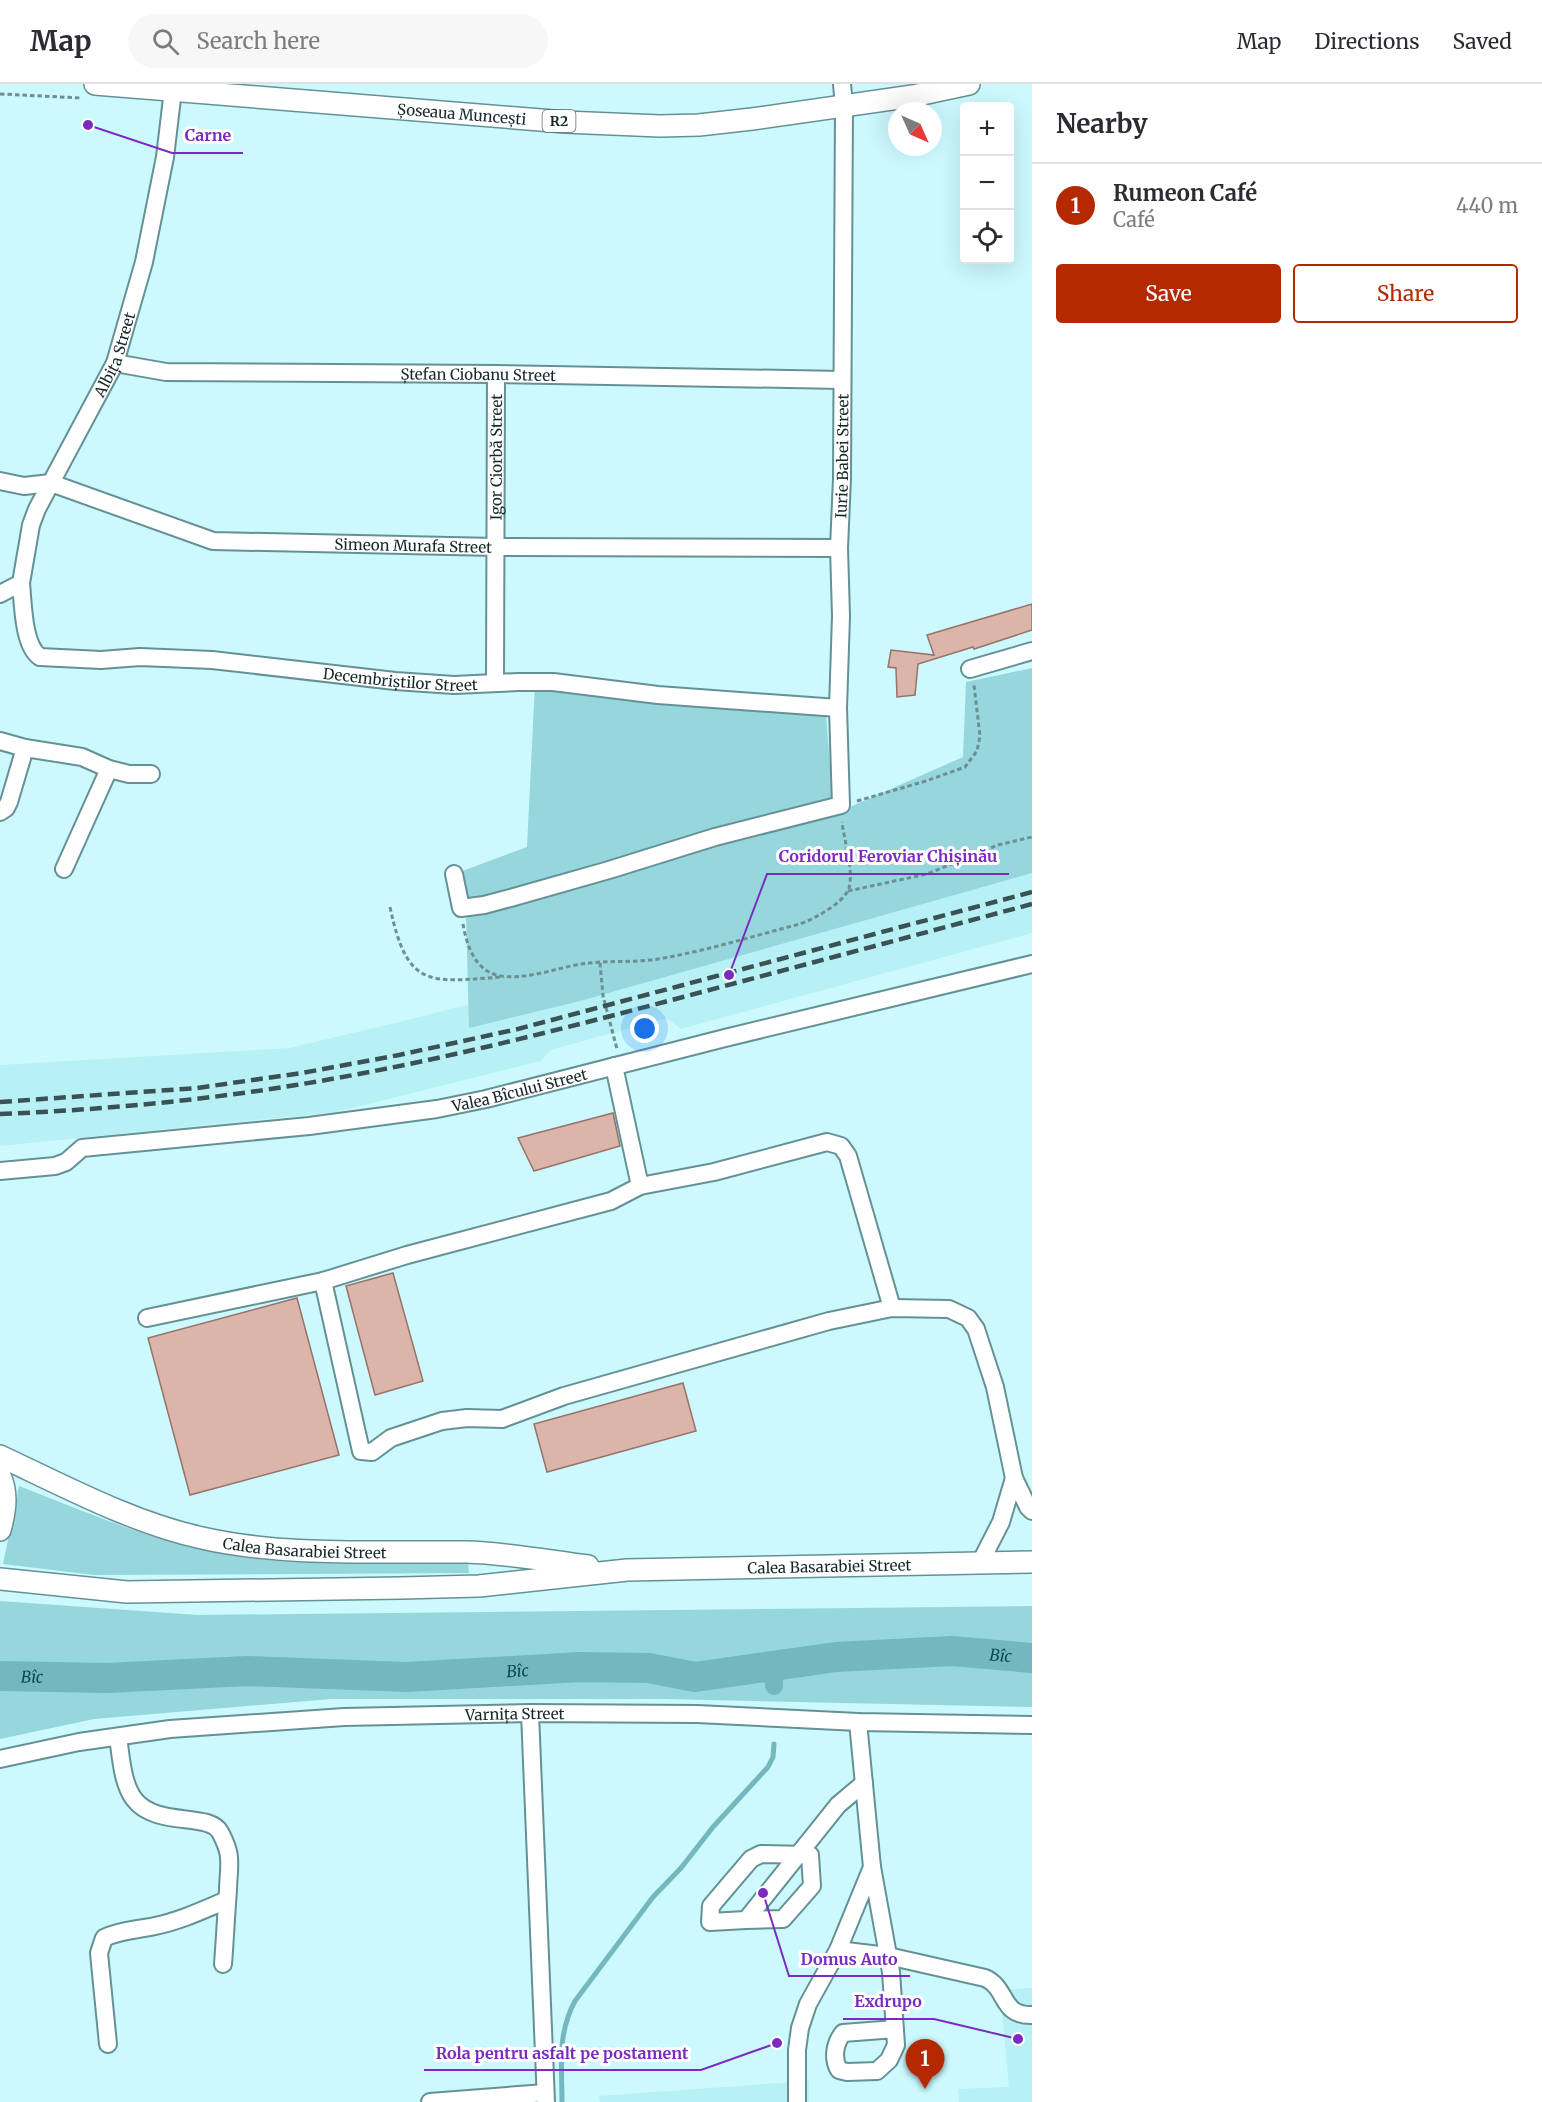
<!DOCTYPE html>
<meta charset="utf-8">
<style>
:root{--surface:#fff;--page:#f7f7f7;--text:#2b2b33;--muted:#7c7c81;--line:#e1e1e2;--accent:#b42900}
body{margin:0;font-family:Merriweather,serif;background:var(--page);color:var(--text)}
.controls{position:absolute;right:18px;top:18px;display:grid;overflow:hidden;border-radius:6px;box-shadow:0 6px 24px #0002}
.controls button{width:54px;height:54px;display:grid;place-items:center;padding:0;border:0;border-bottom:2px solid var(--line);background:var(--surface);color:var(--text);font:30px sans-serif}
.compass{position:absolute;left:888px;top:18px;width:54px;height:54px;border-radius:50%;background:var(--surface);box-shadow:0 6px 24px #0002;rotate:135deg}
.you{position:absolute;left:645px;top:945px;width:21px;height:21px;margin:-15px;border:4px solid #fff;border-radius:50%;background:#1a73e8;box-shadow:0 0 0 9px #1a73e833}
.badge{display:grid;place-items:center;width:39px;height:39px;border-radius:50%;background:var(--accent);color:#fff;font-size:20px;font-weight:700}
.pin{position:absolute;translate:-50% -50px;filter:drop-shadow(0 2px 3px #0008)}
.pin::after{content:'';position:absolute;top:32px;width:21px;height:18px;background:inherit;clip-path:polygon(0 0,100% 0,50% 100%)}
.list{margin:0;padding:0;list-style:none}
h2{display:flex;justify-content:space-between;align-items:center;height:78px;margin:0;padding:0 24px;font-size:26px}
h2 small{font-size:20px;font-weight:400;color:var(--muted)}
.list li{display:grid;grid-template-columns:39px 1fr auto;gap:18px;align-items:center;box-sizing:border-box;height:84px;padding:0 24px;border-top:2px solid var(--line)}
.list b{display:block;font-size:22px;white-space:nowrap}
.list p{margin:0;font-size:20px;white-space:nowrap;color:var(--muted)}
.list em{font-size:20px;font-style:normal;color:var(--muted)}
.actions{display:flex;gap:12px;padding:18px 24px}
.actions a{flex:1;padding:14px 0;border:2px solid var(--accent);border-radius:6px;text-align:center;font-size:21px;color:var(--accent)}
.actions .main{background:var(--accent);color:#fff}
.icon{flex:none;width:33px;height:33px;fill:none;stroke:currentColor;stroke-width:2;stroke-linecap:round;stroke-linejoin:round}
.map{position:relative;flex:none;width:1032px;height:2018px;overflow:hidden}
header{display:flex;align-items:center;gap:36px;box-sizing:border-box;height:84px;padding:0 30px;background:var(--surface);border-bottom:2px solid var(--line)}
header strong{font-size:28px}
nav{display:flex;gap:33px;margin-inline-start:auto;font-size:21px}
.search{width:420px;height:54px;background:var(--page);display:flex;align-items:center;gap:15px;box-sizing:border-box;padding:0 21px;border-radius:33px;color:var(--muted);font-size:22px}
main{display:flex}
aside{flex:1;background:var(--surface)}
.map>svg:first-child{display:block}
.built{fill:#b7f0f5}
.green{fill:#96d6dd}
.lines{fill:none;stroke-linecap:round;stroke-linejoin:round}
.stream{stroke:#74b7be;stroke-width:5}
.canal{stroke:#74b7be;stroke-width:18}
.river{stroke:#74b7be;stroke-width:30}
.building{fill:#dbb4aa;stroke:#97736a;stroke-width:1.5}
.minor-casing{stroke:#659195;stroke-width:20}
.major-casing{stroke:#659195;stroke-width:24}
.path{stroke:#6f8e92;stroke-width:3;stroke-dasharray:4.5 3;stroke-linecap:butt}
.minor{stroke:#fff;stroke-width:16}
.major{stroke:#fff;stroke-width:21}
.rail{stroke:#3a5254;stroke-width:4.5;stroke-dasharray:12 6;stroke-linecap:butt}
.labels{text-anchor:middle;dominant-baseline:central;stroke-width:6;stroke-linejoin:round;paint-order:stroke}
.shield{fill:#fff;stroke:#5c686a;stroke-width:1.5}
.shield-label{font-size:14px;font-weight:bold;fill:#16282a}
.street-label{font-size:15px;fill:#16282a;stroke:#fff}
.water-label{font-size:16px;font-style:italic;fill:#09494e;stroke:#fff}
.leader{fill:none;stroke:#7b2cbf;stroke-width:2}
.callout-dot{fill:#7b2cbf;stroke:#fff;stroke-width:2}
.callout-label{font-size:16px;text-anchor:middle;font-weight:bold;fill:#7b2cbf;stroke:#fff;stroke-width:6;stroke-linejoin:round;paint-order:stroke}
</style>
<header>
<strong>Map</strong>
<div class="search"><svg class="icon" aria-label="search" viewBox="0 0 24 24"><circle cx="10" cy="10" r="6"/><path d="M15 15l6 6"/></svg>Search here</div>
<nav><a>Map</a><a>Directions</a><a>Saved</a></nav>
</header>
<main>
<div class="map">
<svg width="1032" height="2018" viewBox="0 0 1032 2018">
<rect width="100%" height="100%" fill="#cbf9fe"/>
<g class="built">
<polygon points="1032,772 1032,849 681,945 667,934 550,966 541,977 336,1028 0,1062 0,981 290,964 399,938 864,820"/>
<polygon points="1032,1904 1032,2018 959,2018 958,2005 1009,2003 1000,1906"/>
<polygon points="809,1997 809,2018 600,2018 599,2012"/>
</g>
<g class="green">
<polygon points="1032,584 1032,789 580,917 469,944 466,830 680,768 850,723 963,673 966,598"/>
<polygon points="535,600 826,631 833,718 468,817 457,789 527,763"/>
<path d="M19 1402C89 1429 160 1461 235 1472 312 1484 391 1479 468 1479L469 1489 94 1491 3 1480Z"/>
<polygon points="0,1517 198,1531 1032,1522 1032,1623 664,1615 331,1615 94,1635 0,1655"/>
</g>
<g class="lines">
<path class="stream" d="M562 2018C562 1982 557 1950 575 1917L653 1813 681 1784 713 1743 768 1683 773 1673 774 1660"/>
<polyline class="canal" points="774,1602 774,1583"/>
<path class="river" id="s1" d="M0 1592 107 1594 247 1587 407 1593 580 1583 649 1584 695 1593 836 1573 952 1567 1032 1574"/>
</g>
<g class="building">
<polygon points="1032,520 1032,546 974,565 973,563 918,580 915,611 897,613 896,584 888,583 891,566 934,571 927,551"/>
<polygon points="613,1029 620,1062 534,1087 518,1054"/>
<polygon points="393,1189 423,1297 375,1311 346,1202"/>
<polygon points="297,1214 339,1371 190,1411 148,1254"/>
<polygon points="683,1299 696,1347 547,1388 534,1340"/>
</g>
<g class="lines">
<defs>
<g id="minor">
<path id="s2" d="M115 279 166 288 496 290 842 296"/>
<path id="s3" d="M0 397 24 402 51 399 213 457 496 463 839 464"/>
<path id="s4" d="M21 499C23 519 23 562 40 573L101 576 140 573 212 576 395 597 454 601 518 598H553L658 611 838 624"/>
<path id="s5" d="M0 510 21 499 31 441 37 425 115 279 144 178 165 73 173 6"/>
<polyline points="970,585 1032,567"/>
<path id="s6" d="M495 599 496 290"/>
<polyline points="0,657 25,664 82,673 109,685 129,690 151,690"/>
<polyline points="0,728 6,724 9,718 25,664"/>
<polyline points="64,785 109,685"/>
<path id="s7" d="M454 790 461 824 484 821 514 813 609 786 715 753 841 721 838 624 841 532 839 464 842 394 844 22 842 0"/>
<polyline points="614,982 640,1102"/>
<path id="s8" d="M0 1087 55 1082 66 1078 82 1064 309 1042 437 1025 486 1015 725 954 1032 880"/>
<polyline points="323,1197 361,1367 372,1368 391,1354 442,1337 467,1334 502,1335 564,1312 829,1237 892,1224 949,1225 968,1234 976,1245 995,1303 1014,1394 1028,1423 1032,1427"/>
<polyline points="147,1234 323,1197 407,1171 611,1117 640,1102 714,1088 827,1058 841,1062 848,1072 892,1224"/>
<polyline points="980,1479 1001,1438 1014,1394"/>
<polyline points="530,1629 546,2018"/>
<path d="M118 1653C121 1672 122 1699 134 1715 156 1744 209 1728 220 1748 224 1755 229 1767 229 1774 230 1784 228 1796 228 1806 226 1831 225 1855 223 1880"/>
<path id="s9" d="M0 1675 79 1658 170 1645 344 1633 530 1629 697 1630 858 1638 1032 1641"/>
<path d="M872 1783 891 1888 896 1961 889 1976 877 1987 847 1988 839 1986C832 1974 835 1959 843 1949L895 1945"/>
<polyline points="746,1836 710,1838 711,1822 751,1775 761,1770 810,1771 812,1802 783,1835 746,1836 838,1721 864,1699"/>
<path d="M838 1866 888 1872 985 1894C1008 1904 1000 1932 1032 1931"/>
<path d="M108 1960 99 1869 104 1854C120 1846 137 1846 155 1842 180 1837 203 1826 227 1816"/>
<polyline points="430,2018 545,2009"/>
<polyline points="797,2018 797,1966 800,1944 808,1920 838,1866 872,1783 858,1638"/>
</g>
<g id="major">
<path id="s10" d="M95 0 565 38 660 42 699 41 752 35 913 12 969 0"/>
<path id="s11" d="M0 1372C64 1402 133 1439 202 1454 285 1473 381 1467 466 1468 506 1469 548 1477 588 1482"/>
<path d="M0 1392C8 1409 5 1428 0 1446"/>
<path id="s12" d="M0 1495 127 1508 401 1504 479 1502 627 1486 1032 1478"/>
</g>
</defs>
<use href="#minor" class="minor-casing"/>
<use href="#major" class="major-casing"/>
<g class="path">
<polyline points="0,10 82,14"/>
<polyline points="857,717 926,697 965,683 977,667 980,652 974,601"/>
<polyline points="848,807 927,790 998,761 1032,753"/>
<path d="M390 823C407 903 427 899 500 893"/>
<path d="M463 840C466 858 473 881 491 889 516 900 556 884 581 880 607 876 633 879 658 875 706 867 753 852 800 840 814 835 844 819 849 804 854 787 844 756 842 738"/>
<polyline points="600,879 603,912 617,965"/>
</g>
<use href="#minor" class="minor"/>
<use href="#major" class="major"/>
<g class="rail">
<polyline points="0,1018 197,1004 302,989 399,971 518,945 1032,808"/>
<path d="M0 1030C99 1026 198 1017 296 1001 427 980 555 947 683 913 800 882 916 851 1032 820"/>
</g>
</g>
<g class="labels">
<rect class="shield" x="542.5" y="26" width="33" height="22" rx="4.5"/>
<g class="shield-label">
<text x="559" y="37">R2</text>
</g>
<g class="street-label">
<text stroke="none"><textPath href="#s10" startOffset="368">Șoseaua Muncești</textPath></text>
<text stroke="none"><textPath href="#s5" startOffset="273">Albița Street</textPath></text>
<text stroke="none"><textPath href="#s2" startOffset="364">Ștefan Ciobanu Street</textPath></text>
<text stroke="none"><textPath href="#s6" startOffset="226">Igor Ciorbă Street</textPath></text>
<text stroke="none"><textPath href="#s7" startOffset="778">Iurie Babei Street</textPath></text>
<text stroke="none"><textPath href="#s3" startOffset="424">Simeon Murafa Street</textPath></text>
<text stroke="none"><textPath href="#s4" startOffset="440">Decembriștilor Street</textPath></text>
<text stroke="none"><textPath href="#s8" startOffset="530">Valea Bîcului Street</textPath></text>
<text stroke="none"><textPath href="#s11" startOffset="322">Calea Basarabiei Street</textPath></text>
<text stroke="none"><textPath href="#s12" startOffset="831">Calea Basarabiei Street</textPath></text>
<text stroke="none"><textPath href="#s9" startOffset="518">Varnița Street</textPath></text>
</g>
<g class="water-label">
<text stroke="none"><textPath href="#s1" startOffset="1004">Bîc</textPath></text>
<text stroke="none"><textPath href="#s1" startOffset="518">Bîc</textPath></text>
<text stroke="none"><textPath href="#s1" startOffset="32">Bîc</textPath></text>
</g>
</g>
<path class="leader" d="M88 41L172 69H243M729 891L767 790H1009M763 1809L789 1892H910M1018 1955L934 1935H843M777 1959L701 1986H424"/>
<g class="callout-dot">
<circle cx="88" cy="41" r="6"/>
<circle cx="729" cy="891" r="6"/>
<circle cx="763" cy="1809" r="6"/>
<circle cx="1018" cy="1955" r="6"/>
<circle cx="777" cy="1959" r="6"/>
</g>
<g class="callout-label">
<text x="208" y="57">Carne</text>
<text x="888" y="778">Coridorul Feroviar Chișinău</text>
<text x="849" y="1881">Domus Auto</text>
<text x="888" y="1923">Exdrupo</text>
<text x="562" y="1975">Rola pentru asfalt pe postament</text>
</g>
</svg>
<div class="controls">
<button>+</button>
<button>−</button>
<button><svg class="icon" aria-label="locate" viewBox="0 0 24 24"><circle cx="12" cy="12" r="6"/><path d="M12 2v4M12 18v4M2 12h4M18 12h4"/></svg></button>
</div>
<svg class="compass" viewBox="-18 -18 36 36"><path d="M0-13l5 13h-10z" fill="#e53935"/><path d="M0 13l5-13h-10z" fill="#7c7c81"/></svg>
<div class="you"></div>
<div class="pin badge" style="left:925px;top:2005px">1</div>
</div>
<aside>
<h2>Nearby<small></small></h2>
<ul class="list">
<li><span class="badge">1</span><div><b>Rumeon Café</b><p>Café</p></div><em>440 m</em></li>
</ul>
<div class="actions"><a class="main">Save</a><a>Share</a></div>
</aside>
</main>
